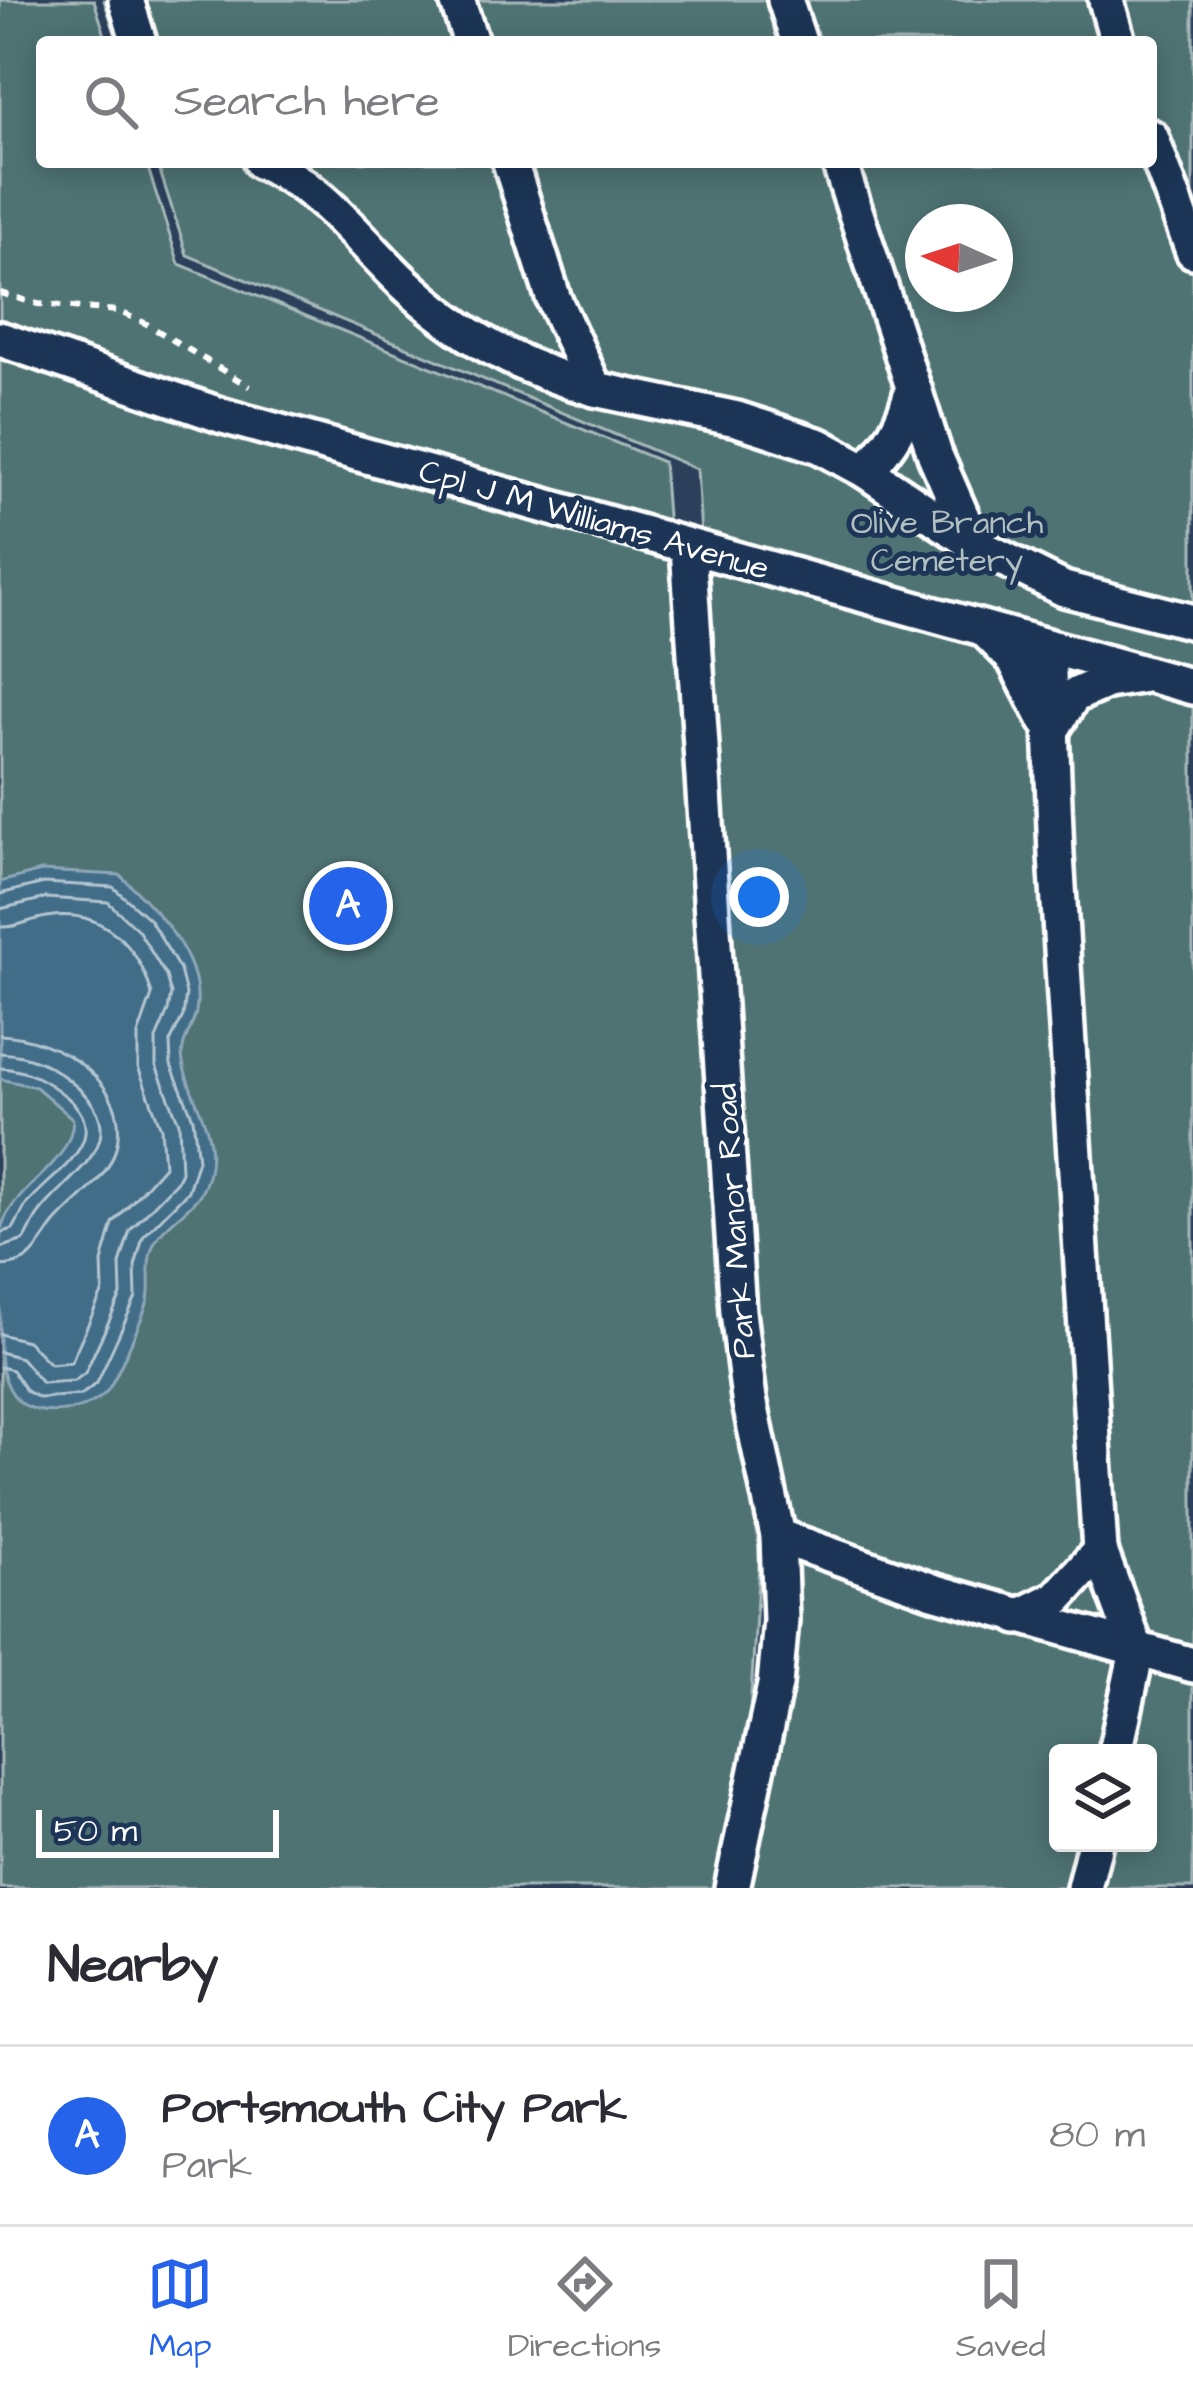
<!DOCTYPE html>
<style>
:root{--surface:#fff;--page:#f7f7f7;--text:#2b2b33;--muted:#7c7c81;--line:#e1e1e2;--accent:#2563eb}
body{margin:0;font-family:"Architects Daughter",sans-serif;background:var(--page);color:var(--text)}
.controls{position:absolute;right:36px;bottom:36px;display:grid;overflow:hidden;border-radius:12px;box-shadow:0 6px 30px #0003}
.controls button{width:108px;height:108px;display:grid;place-items:center;padding:0;border:0;border-bottom:3px solid var(--line);background:var(--surface);color:var(--text);font:60px sans-serif}
.compass{position:absolute;left:905px;top:204px;width:108px;height:108px;border-radius:50%;background:var(--surface);box-shadow:0 6px 30px #0003;rotate:273deg}
.scale{position:absolute;left:36px;bottom:30px;width:243px;box-sizing:border-box;padding-left:12px;border:6px solid #fff;border-top:0;font-size:33px;line-height:42px;white-space:nowrap;color:#fff;-webkit-text-stroke:9px #1d3557;paint-order:stroke}
.you{position:absolute;left:759px;top:897px;width:42px;height:42px;margin:-30px;border:9px solid #fff;border-radius:50%;background:#1a73e8;box-shadow:0 0 0 18px #1a73e833}
.badge{display:grid;place-items:center;width:78px;height:78px;border-radius:50%;background:var(--accent);color:#fff;font-size:39px;font-weight:700}
.pin{position:absolute;translate:-50% -50%;border:6px solid #fff;box-shadow:0 3px 12px #0006}
.list{margin:0;padding:0;list-style:none}
h2{display:flex;justify-content:space-between;align-items:center;height:156px;margin:0;padding:0 48px;font-size:51px}
h2 small{font-size:39px;font-weight:400;color:var(--muted)}
.list li{display:grid;grid-template-columns:78px 1fr auto;gap:36px;align-items:center;box-sizing:border-box;height:180px;padding:0 48px;border-top:3px solid var(--line)}
.list b{display:block;font-size:45px;white-space:nowrap}
.list p{margin:0;font-size:39px;white-space:nowrap;color:var(--muted)}
.list em{font-size:39px;font-style:normal;color:var(--muted)}
.icon{flex:none;width:66px;height:66px;fill:none;stroke:currentColor;stroke-width:2;stroke-linecap:round;stroke-linejoin:round}
.map{position:relative;flex:none;width:1193px;height:1888px;overflow:hidden}
.search{position:absolute;background:var(--surface);box-shadow:0 6px 30px #0003;left:36px;right:36px;top:36px;height:132px;display:flex;align-items:center;gap:30px;box-sizing:border-box;padding:0 42px;border-radius:12px;color:var(--muted);font-size:45px}
.sheet{height:336px;background:var(--surface)}
nav{display:flex;justify-content:space-around;align-items:center;box-sizing:border-box;height:168px;border-top:3px solid var(--line);background:var(--surface);font-size:33px;color:var(--muted)}
nav a{display:grid;justify-items:center;gap:6px}
nav .on{color:var(--accent)}
.map>svg:first-child{display:block}
.green{fill:#507373;stroke:#a8b9b9;stroke-width:3;fill-rule:evenodd}
.water{fill:#426d89;stroke:#8ea7b8;stroke-width:3}
.lines{fill:none;stroke-linecap:round;stroke-linejoin:round}
.shore{stroke:#b3c5d0;stroke-width:3}
.minor-casing{stroke:#fff;stroke-width:42}
.path{stroke:#fff;stroke-width:6;stroke-dasharray:9 9;stroke-linecap:butt}
.minor{stroke:#1d3557;stroke-width:33}
.labels{text-anchor:middle;dominant-baseline:central;stroke-width:10;stroke-linejoin:round;paint-order:stroke}
.street-label{font-size:33px;fill:#fff;stroke:#1d3557}
.park-label{font-size:33px;fill:#b0c0c0;stroke:#1d3557}
</style>
<div class="map">
<svg width="1193" height="1888" viewBox="0 0 1193 1888">
<rect width="100%" height="100%" fill="#2c405c"/>
<filter id="ink" filterUnits="userSpaceOnUse"><feTurbulence type="fractalNoise" baseFrequency=".00833" numOctaves="2"/><feDisplacementMap in="SourceGraphic" scale="24" xChannelSelector="R" yChannelSelector="G"/><feConvolveMatrix kernelMatrix="1 2 1 2 8 2 1 2 1" color-interpolation-filters="sRGB"/></filter>
<g filter="url(#ink)">
<g class="green">
<polygon points="0,0 94,0 107,42 42,42 42,162 146,162 179,264 663,462 729,1351 762,1515 749,1729 718,1888 0,1888"/>
<path d="M104 0H1193V1888H740L768 1752 797 1562 751 1369 697 469 187 255 157 162H1151V42H118ZM923 222H995V294H923ZM1058 1753H1148V1843H1058Z"/>
</g>
<path class="water" d="M41 871 120 875C155 909 206 958 196 1012 192 1031 179 1043 183 1063 191 1105 224 1136 205 1185 195 1210 163 1222 153 1246 145 1265 152 1281 148 1300 145 1313 115 1381 107 1391 89 1413 36 1421 16 1398 7 1388 1 1370 0 1356 0 1334 0 1247 1 1229 14 1184 71 1168 73 1119L36 1087 0 1079V882Z"/>
<g class="lines">
<g class="shore">
<polyline points="0,894 44,883 113,887 150,920 180,970 186,994 183,1016 170,1042 171,1065 193,1118 198,1160 188,1191 143,1237 135,1266 136,1297 97,1383 81,1395 39,1398 26,1391 12,1370 0,1367"/>
<polyline points="0,909 46,898 108,902 138,930 166,976 171,994 168,1011 156,1039 156,1066 179,1123 181,1172 176,1182 130,1230 120,1264 121,1295 85,1373 74,1381 42,1383 21,1358 0,1352"/>
<path d="M0 927C18 928 30 919 47 917 102 908 139 945 152 995L138 1035V1067L161 1128 164 1166 113 1223 102 1262 103 1291 71 1362 50 1364 27 1341 0 1334"/>
<path d="M0 1035C57 1037 136 1084 115 1151 105 1183 75 1199 55 1223 37 1245 34 1265 0 1266"/>
<path d="M0 1053C32 1055 52 1065 76 1086 139 1141 68 1173 38 1215 32 1223 30 1232 24 1240L0 1248"/>
<path d="M0 1068C29 1070 46 1080 68 1098 116 1140 52 1173 27 1204 22 1211 18 1221 13 1229L0 1233"/>
</g>
<defs>
<g id="minor">
<polyline points="126,0 139,42"/>
<polyline points="457,0 471,42"/>
<polyline points="785,0 799,42"/>
<polyline points="1106,0 1118,42"/>
<polyline points="1151,137 1193,251"/>
<path d="M261 162C320 185 358 239 402 281 461 337 518 367 595 389"/>
<polyline points="510,162 554,300 595,389 737,419 820,446 866,471 974,544 1064,589 1193,622"/>
<path d="M839 162 913 387C904 423 891 444 866 471"/>
<polyline points="0,339 220,415 1193,687"/>
<polyline points="914,389 935,455 973,542"/>
<polyline points="688,547 738,1312 749,1399 778,1536 781,1620 775,1685 732,1888"/>
<polyline points="988,633 1014,659 1045,719"/>
<polyline points="1048,648 1056,855 1100,1551 1137,1651 1115,1753"/>
<polyline points="1051,731 1073,696 1107,681 1140,676"/>
<polyline points="778,1536 933,1591 1193,1665"/>
<polyline points="1018,1617 1057,1598 1100,1551"/>
<polyline points="1084,1888 1095,1843"/>
</g>
</defs>
<use href="#minor" class="minor-casing"/>
<polyline class="path" points="0,293 38,304 117,311 145,323 250,387"/>
<use href="#minor" class="minor"/>
</g>
</g>
<g class="labels">
<g class="street-label">
<text transform="translate(594 520) rotate(16)">Cpl J M Williams Avenue</text>
<text transform="translate(735 1221) rotate(-94)">Park Manor Road</text>
</g>
<g class="park-label">
<text x="947" y="523">Olive Branch<tspan x="947" dy="38">Cemetery</tspan></text>
</g>
</g>
</svg>
<div class="controls">
<button><svg class="icon" aria-label="layers" viewBox="0 0 24 24"><path d="M12 4l9 5-9 5-9-5zM3 14l9 5 9-5"/></svg></button>
</div>
<svg class="compass" viewBox="-18 -18 36 36"><path d="M0-13l5 13h-10z" fill="#e53935"/><path d="M0 13l5-13h-10z" fill="#7c7c81"/></svg>
<div class="scale">50 m</div>
<div class="you"></div>
<div class="pin badge" style="left:348px;top:906px">A</div>
<div class="search"><svg class="icon" aria-label="search" viewBox="0 0 24 24"><circle cx="10" cy="10" r="6"/><path d="M15 15l6 6"/></svg>Search here</div>
</div>
<section class="sheet">
<h2>Nearby<small></small></h2>
<ul class="list">
<li><span class="badge">A</span><div><b>Portsmouth City Park</b><p>Park</p></div><em>80 m</em></li>
</ul>
</section>
<nav>
<a class="on"><svg class="icon" aria-label="map" viewBox="0 0 24 24"><path d="M3 6l6-2 6 2 6-2v14l-6 2-6-2-6 2zM9 4v14M15 6v14"/></svg>Map</a>
<a><svg class="icon" aria-label="directions" viewBox="0 0 24 24"><path d="M12 3l9 9-9 9-9-9zM9 14v-3h6M13 9l2 2-2 2"/></svg>Directions</a>
<a><svg class="icon" aria-label="saved" viewBox="0 0 24 24"><path d="M7 4h10v16l-5-4-5 4z"/></svg>Saved</a>
</nav>
